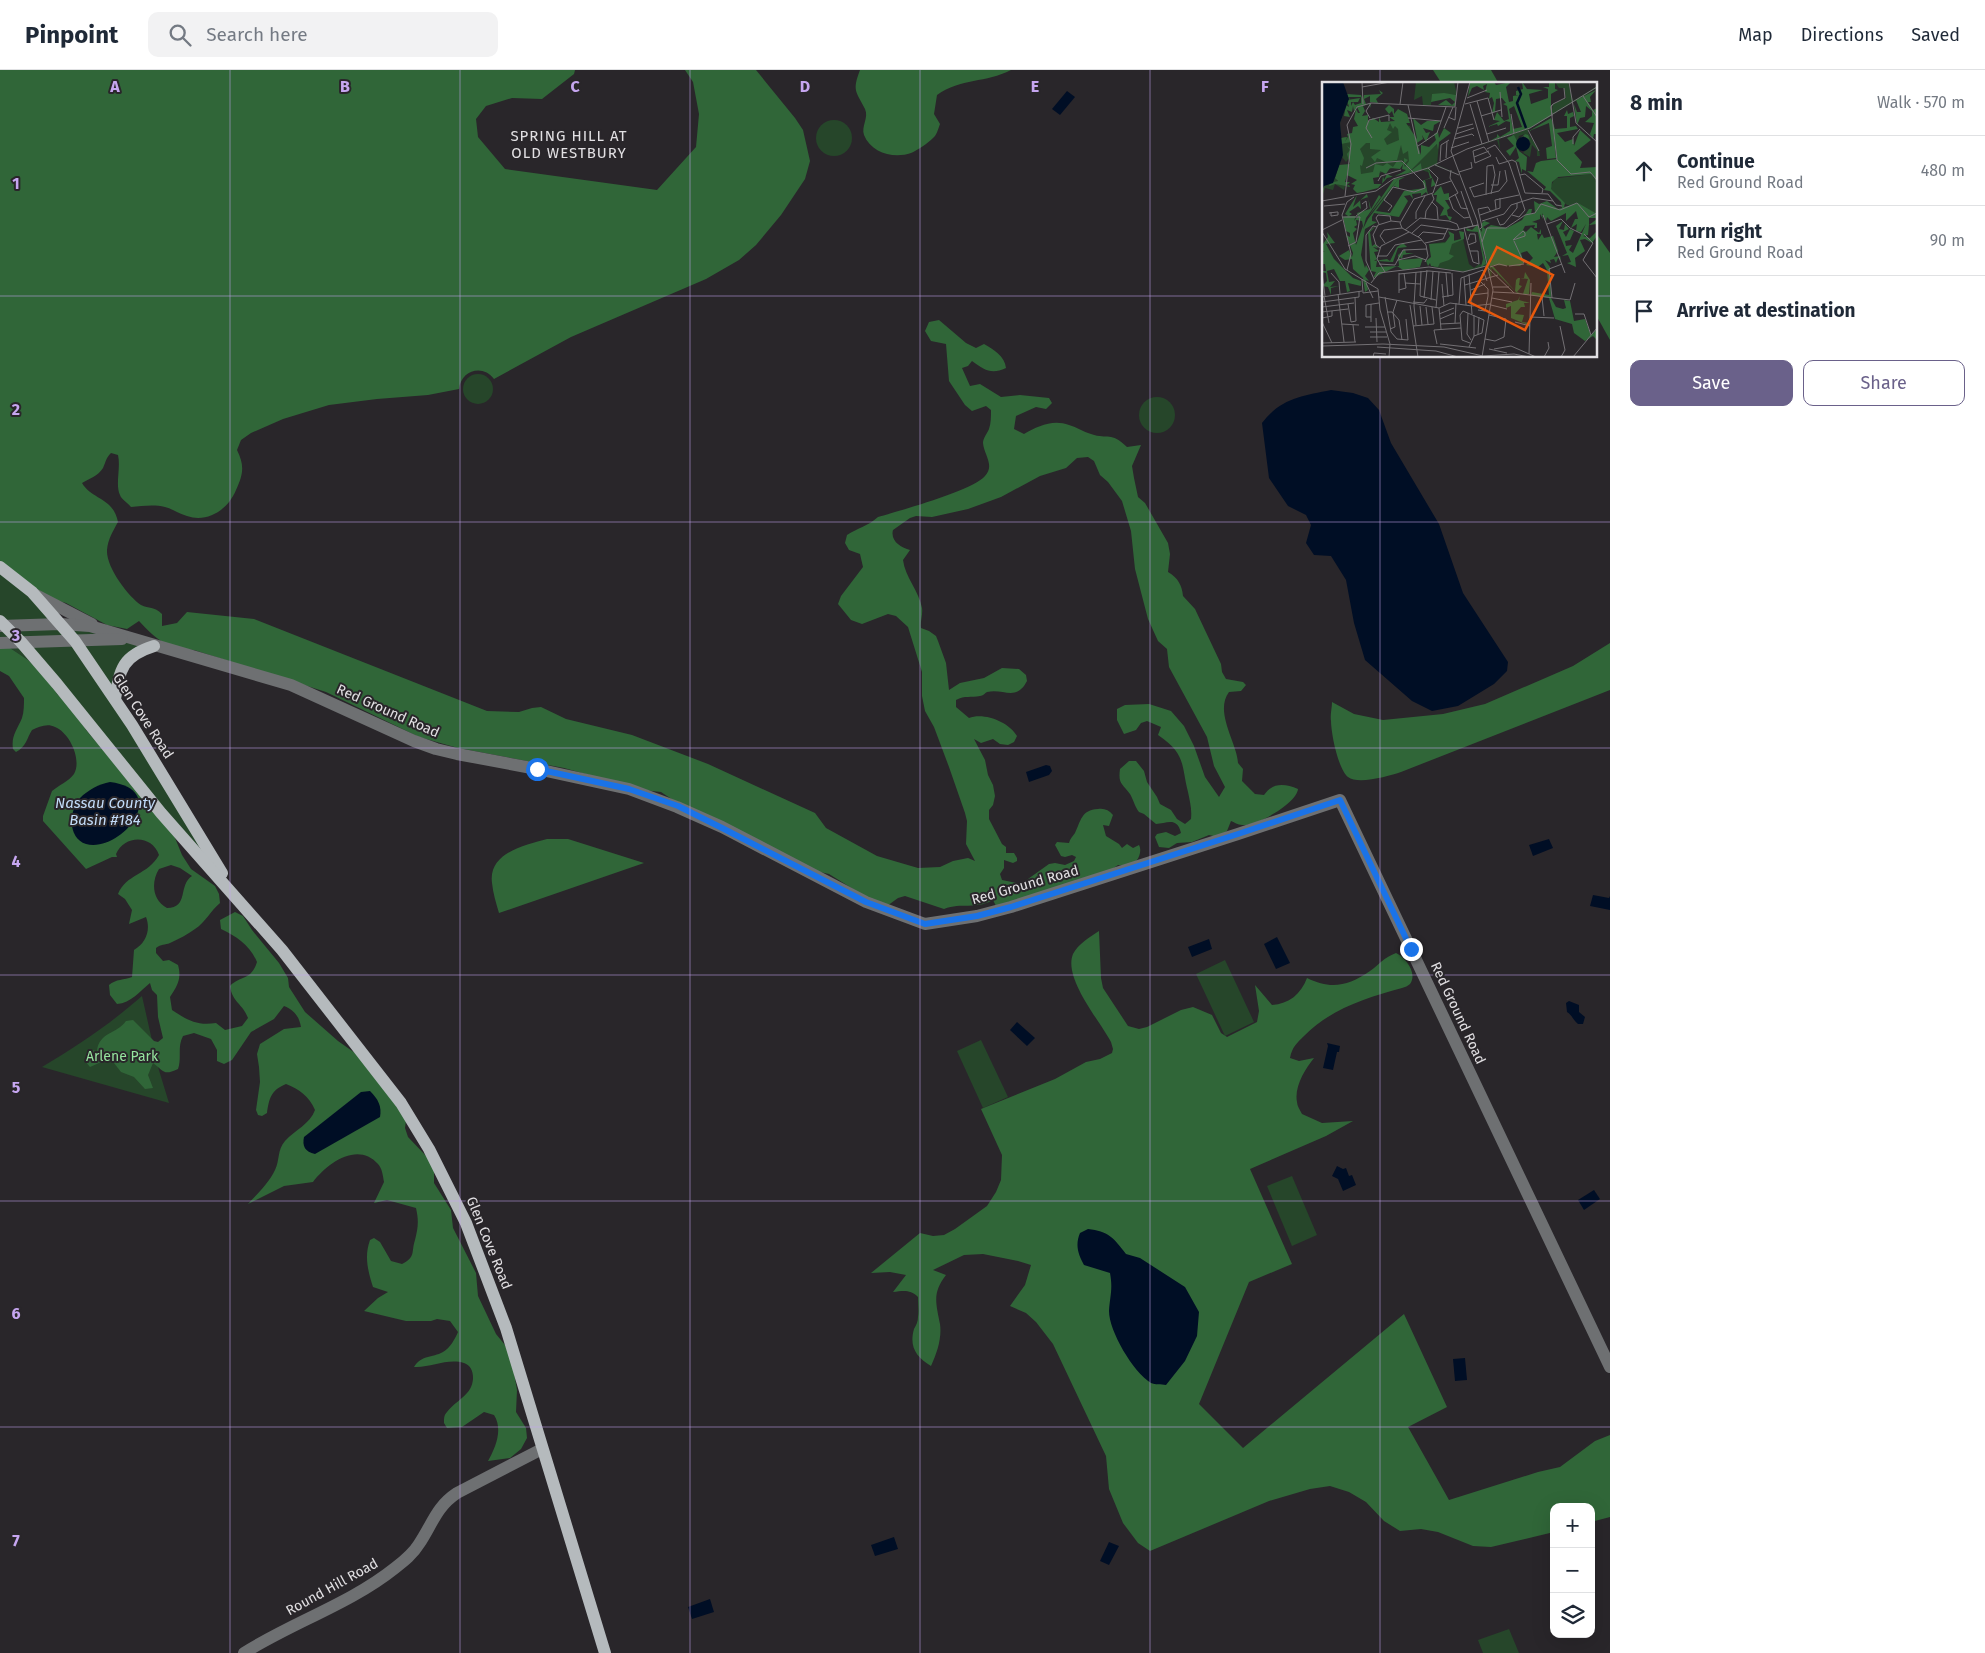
<!DOCTYPE html>
<meta charset="utf-8">
<style>
:root{--surface:#fff;--page:#f2f2f3;--text:#1f2937;--muted:#747a83;--line:#e0e1e3;--accent:#6a618a}
body{margin:0;font-family:"Fira Sans",sans-serif;background:var(--page);color:var(--text)}
.controls{position:absolute;right:15px;bottom:15px;display:grid;overflow:hidden;border-radius:10px;box-shadow:0 5px 20px #0002}
.controls button{width:45px;height:45px;display:grid;place-items:center;padding:0;border:0;border-bottom:1px solid var(--line);background:var(--surface);color:var(--text);font:25px sans-serif}
.stop{position:absolute;width:15px;height:15px;margin:-11px;border:4px solid #1a73e8;border-radius:50%;background:#fff}
.stop.end{background:#1a73e8;border-color:#fff;box-shadow:0 1px 5px #0008}
.list{margin:0;padding:0;list-style:none}
h2{display:flex;justify-content:space-between;align-items:center;height:65px;margin:0;padding:0 20px;font-size:21px}
h2 small{font-size:16px;font-weight:400;color:var(--muted)}
.list li{display:grid;grid-template-columns:32px 1fr auto;gap:15px;align-items:center;box-sizing:border-box;height:70px;padding:0 20px;border-top:1px solid var(--line)}
.list b{display:block;font-size:19px;white-space:nowrap}
.list p{margin:0;font-size:16px;white-space:nowrap;color:var(--muted)}
.list em{font-size:16px;font-style:normal;color:var(--muted)}
.actions{display:flex;gap:10px;padding:15px 20px}
.actions a{flex:1;padding:11px 0;border:1px solid var(--accent);border-radius:10px;text-align:center;font-size:18px;color:var(--accent)}
.actions .main{background:var(--accent);color:#fff}
.icon{flex:none;width:28px;height:28px;fill:none;stroke:currentColor;stroke-width:2;stroke-linecap:round;stroke-linejoin:round}
.map{position:relative;flex:none;width:1610px;height:1583px;overflow:hidden}
header{display:flex;align-items:center;gap:30px;box-sizing:border-box;height:70px;padding:0 25px;background:var(--surface);border-bottom:1px solid var(--line)}
header strong{font-size:24px}
nav{display:flex;gap:28px;margin-inline-start:auto;font-size:18px}
.search{width:350px;height:45px;background:var(--page);display:flex;align-items:center;gap:12px;box-sizing:border-box;padding:0 18px;border-radius:10px;color:var(--muted);font-size:19px}
main{display:flex}
aside{flex:1;background:var(--surface)}
.map>svg:first-child{display:block}
.green{fill:#26462a}
.forest{fill:#306638;fill-rule:evenodd}
.water{fill:#000e25}
.lines{fill:none;stroke-linecap:round;stroke-linejoin:round}
.minor{stroke:#6e7072;stroke-width:12}
.major{stroke:#b5babd;stroke-width:12}
.route{stroke:#1a73e8;stroke-width:6}
.grid{fill:none;stroke:#c6a6f0;stroke-width:1;stroke-opacity:0.55}
.labels{text-anchor:middle;dominant-baseline:central;stroke-width:4;stroke-linejoin:round;paint-order:stroke}
.street-label{font-size:14px;fill:#e2e0e3;stroke:#29262a}
.park-label{font-size:14px;fill:#96e59f;stroke:#29262a}
.neighbourhood-label{font-size:15px;letter-spacing:1px;fill:#e2e0e3;stroke:#29262a}
.water-label{font-size:15px;font-style:italic;fill:#c2dcf9;stroke:#29262a}
.inset-river{fill:none;stroke:#000e25;stroke-width:2.5}
.inset-road{fill:none;stroke:#737074;stroke-width:1}
.view{fill:#e8590c;fill-opacity:0.15;stroke:#e8590c;stroke-width:2.5}
.inset-edge{fill:none;stroke:#e2e0e3;stroke-width:2.5}
.grid-label{font-size:16px;text-anchor:middle;font-weight:bold;fill:#c6a6f0;stroke:#29262a;stroke-width:4;stroke-linejoin:round;paint-order:stroke}
</style>
<header>
<strong>Pinpoint</strong>
<div class="search"><svg class="icon" aria-label="search" viewBox="0 0 24 24"><circle cx="10" cy="10" r="6"/><path d="M15 15l6 6"/></svg>Search here</div>
<nav><a>Map</a><a>Directions</a><a>Saved</a></nav>
</header>
<main>
<div class="map">
<svg width="1610" height="1583" viewBox="0 0 1610 1583">
<rect width="100%" height="100%" fill="#29262a"/>
<g class="green">
<circle cx="834" cy="68" r="18"/>
<circle cx="478" cy="319" r="15"/>
<circle cx="1157" cy="345" r="18"/>
<polygon points="0,497 65,554 154,576 134,584 115,629 238,829 95,671 86,660 74,639 57,624 50,611 28,590 7,576 0,576"/>
<polygon points="1225,890 1254,952 1225,966 1196,904"/>
<path d="M142 926 158 997 169 1033 42 997C79 975 110 954 142 926Z"/>
<polygon points="981,970 1008,1027 983,1038 957,981"/>
<polygon points="1292,1106 1317,1165 1292,1176 1267,1116"/>
<polygon points="1509,1559 1519,1583 1483,1583 1478,1570"/>
</g>
<g class="forest">
<path d="M0 0H575L574 4 542 29 512 28 486 36 476 49 478 67 505 99 657 120 696 77 699 44 693 12 685 0H756L795 48 803 60 810 91 805 109 781 145 756 175 739 190 706 209 571 267 494 309C483 294 461 300 459 319L428 325 377 329 329 335 283 349 251 363 241 370 237 380C245 396 243 405 236 420 228 440 207 453 187 446 179 444 173 439 165 437 154 434 142 436 131 437 128 433 121 429 120 425 115 414 121 398 118 385L111 383C106 388 106 391 103 398 98 406 89 409 82 413 92 430 113 427 118 452 113 461 108 469 107 480 106 497 128 526 141 535 149 539 154 536 162 544V556L177 553 187 542 254 549 487 641 519 642 532 638 541 637 566 649 632 665 708 694 815 743 826 758 877 786 918 798 940 797 953 791 968 788 975 791 966 774 967 751 965 743 949 697 934 657 925 641 922 626V602L908 557 896 546 888 544 862 554 851 550 838 534 841 526 863 497 860 484 849 480 845 473 847 465C858 458 868 456 878 447 899 441 974 420 985 406 995 395 984 385 983 373 983 368 987 364 989 359 991 353 991 347 991 340L986 336 972 341 965 335 949 311 946 274 931 271 925 261 929 252 939 250 966 273 976 278 984 274C993 279 1005 286 1006 298 991 305 985 300 972 291L968 296 962 298 970 316 980 314 1001 327 1020 325 1049 328 1052 333 1046 339 1036 337 1016 346 1014 359 1024 364C1038 356 1053 349 1069 355 1077 357 1083 362 1091 364 1109 370 1110 361 1127 377L1141 375 1132 396 1134 408 1138 427 1145 433 1168 473 1170 484 1168 502C1178 508 1182 515 1183 526L1195 539 1221 594 1222 602 1226 609 1243 612 1246 615 1241 621 1229 622C1214 642 1237 673 1238 693L1243 699 1242 711 1255 724 1264 725C1272 713 1284 713 1298 719 1297 733 1256 757 1242 755 1238 755 1234 752 1231 751L1227 761 1218 767 1209 765 1192 772 1177 773 1169 778 1159 777 1155 767 1157 764 1166 762 1175 766 1181 763C1177 746 1166 754 1156 754L1144 744 1139 742C1135 737 1133 729 1130 724 1122 713 1118 714 1120 699L1129 691H1136L1144 701 1147 712 1157 727 1160 734 1171 740 1177 749 1185 754 1191 749C1192 739 1190 732 1188 722 1181 694 1186 684 1158 665L1161 657 1147 651 1141 653 1136 660 1124 664 1117 650V639L1125 635 1149 634 1171 641 1184 656 1194 676 1205 707 1219 727 1225 717 1214 696 1207 667 1169 597 1167 579 1158 571 1148 549 1135 499 1131 461 1122 431 1108 412 1100 405 1094 391 1088 387 1077 388 1066 398 1040 406 1001 427 968 439 932 447 916 446 910 448 893 460C890 471 901 478 910 480L903 490C905 507 919 521 922 538 923 545 920 552 921 558L929 561 936 566 938 571 946 593 949 620 960 613 984 608 1002 598 1019 599 1026 605 1027 611C1016 632 1004 618 987 622 985 623 983 626 980 626 971 628 965 625 956 630V637L969 648C984 642 1009 652 1017 666L1014 672 1008 675 1000 674 993 669 981 673 974 669 985 690 988 705 993 715 995 726 993 735 989 740V749L1002 774 1006 777V783H1014L1017 788V791L1013 793 1004 790V798L1000 804 1002 810 1021 814 1049 794 1055 793 1065 795 1074 791 1076 787 1072 785 1065 787 1061 786 1055 775 1057 772 1069 773C1070 769 1072 767 1075 763 1081 751 1081 740 1098 739 1104 738 1109 740 1113 745L1109 756 1103 755 1106 766 1119 774 1122 778 1127 774 1133 778 1139 775C1143 782 1137 796 1126 796 1123 796 1121 795 1118 795L1108 802 997 838 993 830C975 840 962 832 944 839L905 826 898 828 887 836 874 832 829 804 811 800 679 734 661 722 643 720 564 698 458 678 419 667 326 622 194 580C167 579 157 570 139 551L127 559 107 555 66 533 48 528 0 497Z"/>
<path d="M860 0H1011C986 13 961 8 937 25L934 44 940 54C938 59 937 65 933 68 928 73 918 80 911 83 894 89 871 83 864 65 861 56 869 48 865 39 856 21 852 21 860 0Z"/>
<polygon points="1433,0 1491,0 1499,14 1442,14"/>
<polygon points="1596,163 1610,183 1610,270 1596,245"/>
<path d="M1610 573V620L1401 702C1389 706 1358 715 1348 707 1338 699 1331 663 1331 651 1330 645 1332 638 1332 632L1354 644 1383 650 1443 644 1485 634 1573 596Z"/>
<path d="M0 576H7L28 590 50 611 57 624 74 639 86 660 173 763 182 785 191 799 215 816 219 824 220 833C210 841 206 852 195 859 188 864 179 869 170 873 165 875 161 874 156 878V883L163 891 169 890 178 895C182 909 177 916 170 927L172 940C187 950 197 956 216 953L225 960 242 956 248 948C243 934 232 932 230 916 241 905 251 911 257 892 249 874 237 867 221 859L220 850 235 842 243 846 252 860 279 893 288 908 289 917 305 942 338 971 372 995 407 1043 405 1058 408 1067 428 1088 434 1100V1113L451 1140 453 1158 476 1203 478 1226 496 1264 505 1275 512 1291 517 1320 516 1342 526 1358 527 1368 521 1379 510 1388 488 1391C496 1377 503 1359 494 1345L484 1342 462 1357 447 1358 444 1353C444 1348 444 1345 447 1342 453 1334 461 1330 467 1323 475 1315 476 1297 464 1293 447 1288 431 1298 414 1297 421 1285 432 1288 443 1282 450 1278 455 1269 458 1262L450 1251 437 1249 431 1251H406L364 1241 378 1228 388 1222 373 1217C368 1201 364 1187 370 1170L374 1168 380 1172 391 1191 402 1194C416 1187 411 1182 415 1170 418 1158 419 1151 416 1138L387 1130 374 1133 384 1112C383 1106 382 1098 378 1094 358 1071 327 1093 313 1112L284 1116 248 1134C257 1124 269 1113 275 1100 280 1090 277 1080 285 1071 295 1060 310 1054 315 1040 309 1026 299 1019 286 1014 271 1020 269 1029 267 1043L262 1046 258 1045 256 1040 260 1012 259 997 257 984 260 974 284 959 301 957C299 946 294 940 284 936L274 949 251 962 232 990 224 994 217 991V980L211 969 194 963 183 966C177 977 182 988 178 999 163 1006 164 1001 153 993L148 1005 153 1018 145 1019 134 1007 121 1002 114 993 108 989 90 997 85 991 87 983 91 980 97 981C99 962 117 964 126 951L133 950 154 971 158 972 163 968 158 947 157 925 152 920 150 913C140 921 131 933 117 934L110 925 109 915C116 909 124 910 132 907L134 880C146 873 151 860 146 847L129 854 132 840 125 829 118 824C126 804 148 805 159 785 152 764 124 765 116 784L117 787H112L86 799 43 751V746L52 721C59 715 68 712 74 704 82 690 70 663 55 657 47 653 39 657 32 660 27 668 26 677 16 682L13 679C11 666 17 660 22 648 24 642 24 634 24 628L9 606 0 601ZM171 795 180 798 192 806C178 815 189 838 167 838 152 830 151 812 159 799Z"/>
<path d="M547 769H568L644 793 499 843C496 833 493 823 492 813 488 783 525 775 547 769Z"/>
<path d="M1099 861 1101 908 1103 918 1128 956 1139 959 1147 957 1181 940 1193 937 1212 945 1221 963 1227 967 1257 952 1259 941 1255 915 1272 935C1289 934 1301 924 1307 908 1331 920 1348 916 1370 901 1380 894 1383 888 1396 883 1405 887 1418 903 1410 914 1408 916 1405 917 1402 918 1366 928 1332 938 1304 966 1297 973 1292 977 1290 988L1299 991 1314 988C1305 999 1294 1017 1297 1032 1297 1036 1300 1040 1302 1044L1322 1053 1353 1051 1326 1066 1250 1099 1292 1194 1249 1212 1199 1334 1243 1378 1404 1244 1447 1337 1408 1357 1449 1430 1538 1402 1560 1397 1595 1371 1610 1365V1447L1591 1452V1437H1554V1462L1491 1477 1473 1476 1438 1462 1421 1459 1400 1461 1384 1451 1366 1432 1349 1422 1330 1416 1310 1419 1269 1431 1150 1481 1138 1473 1123 1453 1109 1419 1106 1386 1053 1274 1036 1252 1026 1243 1010 1236 1025 1215 1031 1195 1018 1191 983 1184 964 1185 933 1200 946 1205C932 1223 936 1233 940 1254 942 1268 937 1283 931 1296 916 1287 909 1277 914 1259 916 1255 918 1252 918 1247 919 1241 918 1234 918 1227 910 1219 903 1221 893 1222L906 1205 890 1202 871 1203 920 1163 933 1166 944 1165 955 1159 987 1136 996 1122 1001 1110 1002 1085 981 1039 1055 1009 1086 992 1100 989 1112 983 1113 979 1111 972C1100 951 1063 908 1073 884 1078 874 1090 867 1099 861Z"/>
</g>
<g class="water">
<polygon points="1067,21 1075,27 1060,45 1052,39"/>
<path d="M1331 320 1353 323 1368 328 1379 340 1391 373 1439 454 1463 523 1508 592 1507 601 1494 614 1458 636 1432 641 1412 631 1365 590 1354 553 1346 510 1331 486 1314 485 1306 473 1311 455 1306 445 1288 436 1269 408 1262 353C1281 328 1302 326 1331 320Z"/>
<polygon points="1046,695 1050,696 1052,701 1049,705 1029,712 1026,702"/>
<path d="M110 712C172 720 121 783 86 774 67 768 69 740 80 728 88 720 99 714 110 712Z"/>
<polygon points="1549,769 1553,778 1533,786 1529,775"/>
<polygon points="1593,825 1609,828 1610,826 1610,840 1590,836"/>
<polygon points="1277,867 1290,893 1276,899 1264,874"/>
<polygon points="1209,869 1212,879 1192,887 1188,877"/>
<path d="M1569 931 1579 935V942L1585 947 1583 954H1578C1573 950 1572 945 1567 942L1566 933Z"/>
<polygon points="1017,952 1035,968 1027,976 1010,960"/>
<polygon points="1327,973 1340,976 1339,982 1337,982 1333,1000 1323,998 1328,976"/>
<path d="M370 1021C378 1029 382 1036 380 1047L315 1084C305 1082 302 1076 304 1067L361 1022Z"/>
<polygon points="1337,1096 1343,1099 1346,1098 1349,1106 1352,1105 1356,1115 1343,1121 1338,1109 1332,1106"/>
<polygon points="1594,1120 1600,1129 1584,1140 1578,1130"/>
<path d="M1088 1159C1108 1161 1114 1168 1126 1184L1140 1188 1185 1217 1199 1242 1197 1266 1185 1291 1166 1315C1161 1314 1155 1315 1151 1313 1133 1302 1109 1261 1109 1241 1110 1226 1113 1219 1110 1203L1084 1195C1078 1184 1075 1175 1080 1163Z"/>
<polygon points="1465,1288 1467,1310 1455,1311 1453,1289"/>
<polygon points="894,1467 898,1479 875,1486 871,1475"/>
<polygon points="1109,1472 1119,1476 1109,1495 1100,1491"/>
<polygon points="710,1529 714,1542 692,1549 688,1537"/>
</g>
<g class="lines">
<g class="minor">
<polyline points="34,524 92,554"/>
<polyline points="0,556 60,554 90,556 291,615 414,671 436,679 457,684 537,699 629,719 677,737 722,757 866,832 925,854 977,846 1011,837 1238,764 1340,730 1610,1297"/>
<polyline points="0,573 122,569"/>
<path d="M244 1583C293 1552 350 1534 395 1498 404 1491 413 1484 419 1474 433 1453 436 1437 457 1423L542 1379"/>
</g>
<g class="major">
<polyline points="0,497 32,522 75,571 132,655 222,803"/>
<polyline points="0,551 21,572 57,614 161,743 282,880 401,1033 429,1079 466,1153 506,1258 605,1583"/>
<path d="M115 629C120 599 122 586 154 576"/>
</g>
</g>
<g class="lines">
<polyline class="route" points="537,699 629,719 678,736 722,758 866,832 925,854 977,846 1011,837 1238,764 1340,730 1411,879"/>
</g>
<path class="grid" d="M230 0V1583M460 0V1583M690 0V1583M920 0V1583M1150 0V1583M1380 0V14M0 226H1324M1596 226H1610M1380 286V1583M0 452H1610M0 678H1610M0 905H1610M0 1131H1610M0 1357H1610"/>
<g class="labels">
<g class="street-label">
<text transform="translate(388 641) rotate(24)">Red Ground Road</text>
<text transform="translate(143 646) rotate(57)">Glen Cove Road</text>
<text transform="translate(1025 815) rotate(-16)">Red Ground Road</text>
<text transform="translate(1458 943) rotate(65)">Red Ground Road</text>
<text transform="translate(489 1173) rotate(68)">Glen Cove Road</text>
<text transform="translate(332 1517) rotate(-29)">Round Hill Road</text>
</g>
<g class="park-label">
<text x="122" y="986">Arlene Park</text>
</g>
<g class="neighbourhood-label">
<text x="569" y="66">SPRING HILL AT<tspan x="569" dy="17">OLD WESTBURY</tspan></text>
</g>
<g class="water-label">
<text x="105" y="733">Nassau County<tspan x="105" dy="17">Basin #184</tspan></text>
</g>
</g>
<g transform="translate(1322 12)">
<rect width="275" height="275" fill="#29262a"/>
<path d="M21 0 24 14 28 16 18 41 19 56 25 55 29 59 51 57 55 53 50 41 86 39 84 43 88 44 98 77 117 61 115 83 134 91 112 83 108 85V91L100 88 99 81 83 93 98 77 86 87 81 82 37 99 28 75 24 80 20 75 13 95 16 100 11 101 23 104 22 108 13 102 11 108 3 106 0 115 1 104 19 71 15 46ZM94 0H132L135 13 110 12 109 23H101L100 14 92 18ZM233 0H246L251 19 275 4V6L207 47 206 51 217 68 218 74H215V68L210 63 208 75 201 71 209 62 203 52 197 54 194 63 190 53 177 57 178 68 175 58 148 67 208 46 215 42 213 37 216 41 229 34 231 22 244 16 242 6H237ZM235 92 236 96 270 92 275 102V135L259 124 245 123 227 108ZM141 157 147 182 152 186 157 182 163 184 162 173 170 187 169 198 164 184 143 190 112 185 108 162Z" fill="#26462a"/>
<path d="M148 0H172L174 3 189 0 184 5 187 20 191 19V14L197 13H194V9L201 7 200 0 205 7 221 8 207 12 209 22 226 16V7L221 5H227V0H233V7L236 8 229 12V34L208 46 168 59 175 55V52L178 55 188 49V40L184 39 176 44 175 42 165 45 178 39 172 38 175 30 182 39 187 37 185 24 181 22 184 21 180 16 174 17 173 30 170 31 172 21 170 15 167 17 168 11 163 10 165 2 161 4 162 8 155 4 150 6 146 15ZM192 24 200 45 191 47 187 27ZM57 8 61 11 54 17 56 21 48 20V14L42 17 44 22H49L48 26 47 22 41 24 43 29 40 34 46 33V40L51 36 57 40V35L59 40 73 39 67 35H72L70 29 67 32 63 27 67 23 72 27V32L76 27 85 32 88 41H84L95 57 91 36 99 43 105 39H119L112 43 111 49 101 46 104 51 108 50 104 60 100 53 101 57 95 61 99 73V63L107 65 114 58 112 52 116 50 117 56 122 46 129 51 117 60 116 68 115 62 86 91 99 81 100 88 65 96 56 106 41 110 35 111 31 107 33 103 29 102 35 98 25 93 23 100H28L24 104 27 103 28 105 13 102 7 104 8 101 16 99 13 96 17 83 28 82 25 72 28 68 25 64 28 66 29 60 19 62V56L25 55 23 60 26 55 25 52 30 51 31 45 36 44 32 37 34 27 36 31H38L35 25 32 29 31 24 30 30 25 28 28 35 22 34 24 23 27 25 25 18 38 16 36 20H29V24L31 20 33 23 39 21V15H26L25 12 39 13 41 18 42 13 59 12ZM68 41 71 47 73 44 76 47 77 58 65 63 62 57 70 50 65 48ZM44 61H48V67L59 68 49 75 53 80 55 76 64 80 75 78 79 63 81 72 86 69 87 79 83 85 82 82 86 78 82 76V81L75 79 71 85 65 81 61 84 53 82 51 90 39 92 38 83 40 84 42 76 38 67ZM81 82 80 87 84 88 81 90 71 95 65 92 62 98 61 94 60 102H52L51 96 57 95 58 89 64 92 68 86 78 87ZM274 8 268 15 269 20H266L271 28 275 26V52H272L271 57 268 52 272 41 263 40 270 34V29L264 24 263 35 258 36 255 43 252 22 255 30H259L254 18ZM122 11 134 13 133 24 116 23 124 18 130 23 133 20 128 16 109 20 110 12ZM245 28 246 32 251 30 252 34 248 36V45L254 44 256 47 235 51 243 60 251 57 252 64 258 48 269 58 252 71 260 80 258 86 275 85V101L270 92 236 95 230 100 229 107 243 121 242 125 256 121 275 132V136H267V143L275 137V142L267 143 266 153 261 154 268 156 275 149V154L270 161 263 157 258 158 263 169 253 176 254 185 245 181 249 180 246 173 240 174 245 171 234 144 241 139 237 147 242 148 243 142 247 147 241 150 244 155 248 147 252 149 248 158 243 159 244 164 250 163 247 168 251 171 264 142 259 150 254 149 255 142 249 146 253 137H256L254 129 244 139V131L229 139 225 135 224 139 220 131 221 137 218 132V137L210 140 215 141V146H212L213 143 203 144 201 148 204 150 209 145 217 151 219 147V152H215L216 158 220 152 222 156 231 154 236 169 232 175 238 174 239 178 236 176 234 181 232 177 228 178 229 181 223 178 228 185 229 216 234 225 241 227 244 226 242 218 248 219 252 239 263 237 269 253 275 247V258L271 254 263 259 252 251 250 242 233 237 227 216 209 213 210 210 227 213 225 188 221 181 216 185 204 183 211 176 205 169 199 171 202 181 198 184 170 183 193 209 194 198 196 196H202L203 190 208 198 207 212H201L206 197 198 196 197 203 200 204 195 210 201 212 195 211 167 183 160 165 164 182 159 185 161 177 156 150 145 149 144 146 150 148 155 143 160 150 159 142 162 139 168 141 161 145 163 147 169 143 185 146 200 138 207 127H210L209 132 213 131 212 119 217 122 225 119 236 127 240 126 239 120 228 109 222 108 224 105 205 89 211 90 214 81 219 79 235 77 231 45 234 76 225 77 224 66 230 64 227 41 207 49 229 36 233 47 245 46V34H242ZM203 52 206 53 208 58 201 54 195 61 197 69 205 75 204 89 200 87V92L197 80 193 79 197 76 194 65 188 74 184 69 192 64 185 56 192 53 195 59ZM106 88 114 103 109 105 110 96 103 98 106 113 104 110 99 114V111L90 112 91 117 88 113 82 114 86 119 77 135 52 131 50 135V139L55 140 43 147 39 173 43 186 44 183 47 188 43 194 47 199 44 198 46 208 43 210 41 196 31 187 30 177 23 178 17 174 27 168 30 175 31 171 24 153 28 155V151L24 149 21 135 26 134 23 132 35 113 31 125 45 112 49 127 57 113 59 115 44 136 41 147 46 137 77 96 46 135 72 97 83 95 77 98V106L72 104 54 129 68 131 82 109 103 106 100 99 108 96ZM46 115 48 127 35 131 36 134 32 139 34 134H27L30 132 27 130 36 124 39 127 38 118ZM34 138 40 139 41 144 34 163 31 151 35 147 32 145 35 143ZM119 104 122 112 127 111V118H123L128 126 125 128 126 134 130 135 128 139 124 133 118 134 122 126 114 119 115 113H111ZM56 142 48 150 50 164 53 162 56 166 51 165 57 169 52 170 55 177 52 179 65 177 68 179 75 165 81 161 85 165 76 166 71 180 55 179 54 185 77 184 76 173 83 167 84 171H92L81 173 80 177 77 174 78 178 101 176 98 185 81 188 75 184 51 196 54 190 49 189 46 150ZM126 149 132 152V159L139 157 137 149 142 150V157L130 162 127 172 132 174 127 178 118 181 116 185 109 184 108 181 106 184 104 179 109 175 107 162 123 161 128 154ZM5 150 13 161 4 162 12 177 31 196 39 199V204L26 201 28 209 25 210 23 199H18L12 187 5 189 7 200 13 199 8 205 17 204 9 206V213L6 205 0 204 5 199 4 191 0 190V189H4L3 182H0V170H3L0 169V160L1 162 6 155ZM198 214 197 218 208 221H202L203 225H199L193 232 202 233 200 240 208 241V244L189 236V224L184 226V222L196 218Z" fill="#306638" fill-rule="evenodd"/>
<path d="M0 0H21L27 17 18 41 21 73 11 101 2 104 0 109ZM194 62a7 7 0 1 1 14 0a7 7 0 1 1-14 0Z" fill="#000e25"/>
<path class="inset-river" d="M196 5 199 12 195 21 204 46"/>
<path class="inset-road" d="M40 0 41 22M148 0 129 69 155 138 171 208 160 275M247 0 254 41 275 60M40 5 68 0M178 10 180 35M261 14 275 35M145 16 165 8M155 19 167 60M78 22 81 0M143 22 166 16 172 38M148 22 160 62M231 22 229 25 230 34 229 24ZM231 22 243 16 242 6M86 23 97 72M189 32 192 51M159 34 179 28M230 34 235 78 249 92 268 90 275 98M126 35 133 38 134 25M48 36 44 29 49 21M86 36 119 39M122 46 131 25M136 46 151 42M206 48 217 69M134 52 152 46M165 52 184 46M50 56 44 46 47 38 67 33V39M132 57 150 52 152 54M251 62V55L258 47M96 64 115 51 124 25M162 65 169 74 153 81 151 69ZM129 66 147 60M165 67 173 63 187 81 203 128 197 135 190 133M152 75 167 69M174 75 177 82 190 78 194 80 203 111 226 112 234 123 240 124M124 76 125 59M118 79 119 63 127 58M113 83 137 93M44 86 54 81 80 79 102 101 103 106 92 110 71 105 62 118 70 124 66 129M129 88 128 96 136 111 127 116 131 127 142 136 148 135M137 90 150 86 149 80M198 93 203 92 221 107 220 111M56 99 59 94 79 88M169 103H176L178 89M114 104 129 99M147 106 162 101M148 106 152 115 177 109 185 99 183 88M139 109 151 144M133 112 139 126 146 127M164 113 165 84 171 83 173 93 169 112M23 114 29 62 25 43 35 25 49 21 133 25 136 0M211 116 231 119M0 119 54 109 71 97 106 86 145 67 208 46 275 5M110 120 115 125 116 137M2 124 23 122M174 127 173 118 197 113M7 131 15 130H16V133L9 134V130M158 133 178 126V116M221 133 243 191M34 134 45 126 44 119 40 122M21 135H38L34 160 26 164M175 136 178 143 182 142 195 126V121M94 137V130L103 114M103 137 104 129 112 117 110 112M160 139 182 132 189 123 211 116M57 142 54 136 56 133 68 134 69 139M225 142 239 137 248 146 260 152M142 146 147 166 151 180 157 182 156 169H148M158 147 160 145 156 127 166 125 169 130M0 148 20 138M83 148 98 136 127 139 135 142 137 147M0 150 23 187 56 207 58 228 68 262 67 275M90 151 99 143 134 148 142 146 151 144 156 143 142 146M96 155 101 150 123 152M193 156 201 149 203 151V154L191 158 193 156M146 158 148 152H153L154 160 146 163M192 159 202 181M160 160 165 146H184L203 133 213 131 219 122 238 128 255 121 267 135 275 131M63 161 58 154 62 148 80 146M103 161 121 157 126 146M58 166 54 163 51 153 56 143 69 139 78 140M55 174H65L73 163 100 158M76 178 93 174 104 178M261 178 271 161 262 152M261 178 275 196M103 180 106 174 104 163 98 156 80 146 78 141 92 117 111 111 116 96 106 86 111 91M57 182 73 183 81 168 105 167M187 184 202 182M168 185 177 182 185 184M25 188 29 172 20 133 25 120 32 115M99 189 98 214 114 218M63 190 55 177 59 164 87 150M0 191 3 214M9 191 17 200 18 212M77 191V211M124 191 126 215M77 192 107 189 129 191M147 192 150 232M142 195 144 223M40 197 41 211 56 209M52 197 44 179V153L51 144 55 145M44 201 51 216M49 201 57 191 107 185 141 190 164 184 192 211 248 218M83 201 98 202M120 202 122 224M143 203 176 193M171 205H187M77 208 84 206 82 191M149 208 163 202M171 210 192 211M16 212 22 260M150 213 166 211M2 214 7 241M0 215 40 209M57 215 117 226 128 221 150 224 169 222M63 215 69 250 75 257 86 258 84 237M120 215 131 213 130 191M220 215 222 234M102 216 105 188M170 216 190 220M230 216 227 187 240 182M109 218 111 189M248 218 253 201M0 220 37 215V209M91 220 102 221 105 217M26 222 29 240 34 239 33 215M49 222V240M137 222 139 196 161 188 165 199M88 223 96 275M169 223 185 227M92 224 94 190M92 224 94 243M98 224 100 243M0 225 32 221M104 225 106 242M114 226 117 190M117 226 119 247M156 228 163 229 166 214V207L159 200M0 230 26 227M65 230H70L77 238M146 231 145 252 149 258M117 232 132 226M253 232H262L269 253M152 233V254M49 235H44V223L57 221M208 235 232 236M0 236 10 234V229M54 236 55 260M118 237 132 231M77 238 80 258M0 240 10 261M193 240 208 244M133 241 134 221M20 242 37 243M118 242 138 241M31 243 33 260M91 244 112 242 110 225M238 244 243 268 239 275M43 245H63M68 247 73 245 71 230 75 218M48 250H64M156 252 157 235M48 255H65M163 257 173 259 182 255 184 237 167 233M0 261 34 260M115 262 112 248 139 246M118 262 154 266M0 264 61 262 122 265 161 274 192 272 207 275M55 265 114 269 136 275M147 265 152 254 160 251 162 238 141 229 138 233 140 258 148 261M167 267 185 271M172 267 189 264 214 275M207 272 209 201M51 275 52 271 64 272M222 275 227 266 226 260M251 275 275 246"/>
<path class="view" d="M175 165 231 193 203 248 147 220Z"/>
<rect width="275" height="275" class="inset-edge"/>
</g>
<g class="grid-label">
<text x="115" y="22">A</text>
<text x="345" y="22">B</text>
<text x="575" y="22">C</text>
<text x="805" y="22">D</text>
<text x="1035" y="22">E</text>
<text x="1265" y="22">F</text>
<text x="16" y="119">1</text>
<text x="16" y="345">2</text>
<text x="16" y="571">3</text>
<text x="16" y="797">4</text>
<text x="16" y="1023">5</text>
<text x="16" y="1249">6</text>
<text x="16" y="1476">7</text>
</g>
</svg>
<div class="controls">
<button>+</button>
<button>−</button>
<button><svg class="icon" aria-label="layers" viewBox="0 0 24 24"><path d="M12 4l9 5-9 5-9-5zM3 14l9 5 9-5"/></svg></button>
</div>
<div class="stop" style="left:537px;top:699px"></div>
<div class="stop end" style="left:1411px;top:879px"></div>
</div>
<aside>
<h2>8 min<small>Walk · 570 m</small></h2>
<ul class="list">
<li><svg class="icon" aria-label="ahead" viewBox="0 0 24 24"><path d="M12 20V5M6 11l6-6 6 6"/></svg><div><b>Continue</b><p>Red Ground Road</p></div><em>480 m</em></li>
<li><svg class="icon" aria-label="right" viewBox="0 0 24 24"><path d="M7 20v-9h11M14 6l5 5-5 5"/></svg><div><b>Turn right</b><p>Red Ground Road</p></div><em>90 m</em></li>
<li><svg class="icon" aria-label="arrive" viewBox="0 0 24 24"><path d="M6 21V4h12l-3 4 3 4H6"/></svg><div><b>Arrive at destination</b></div></li>
</ul>
<div class="actions"><a class="main">Save</a><a>Share</a></div>
</aside>
</main>
